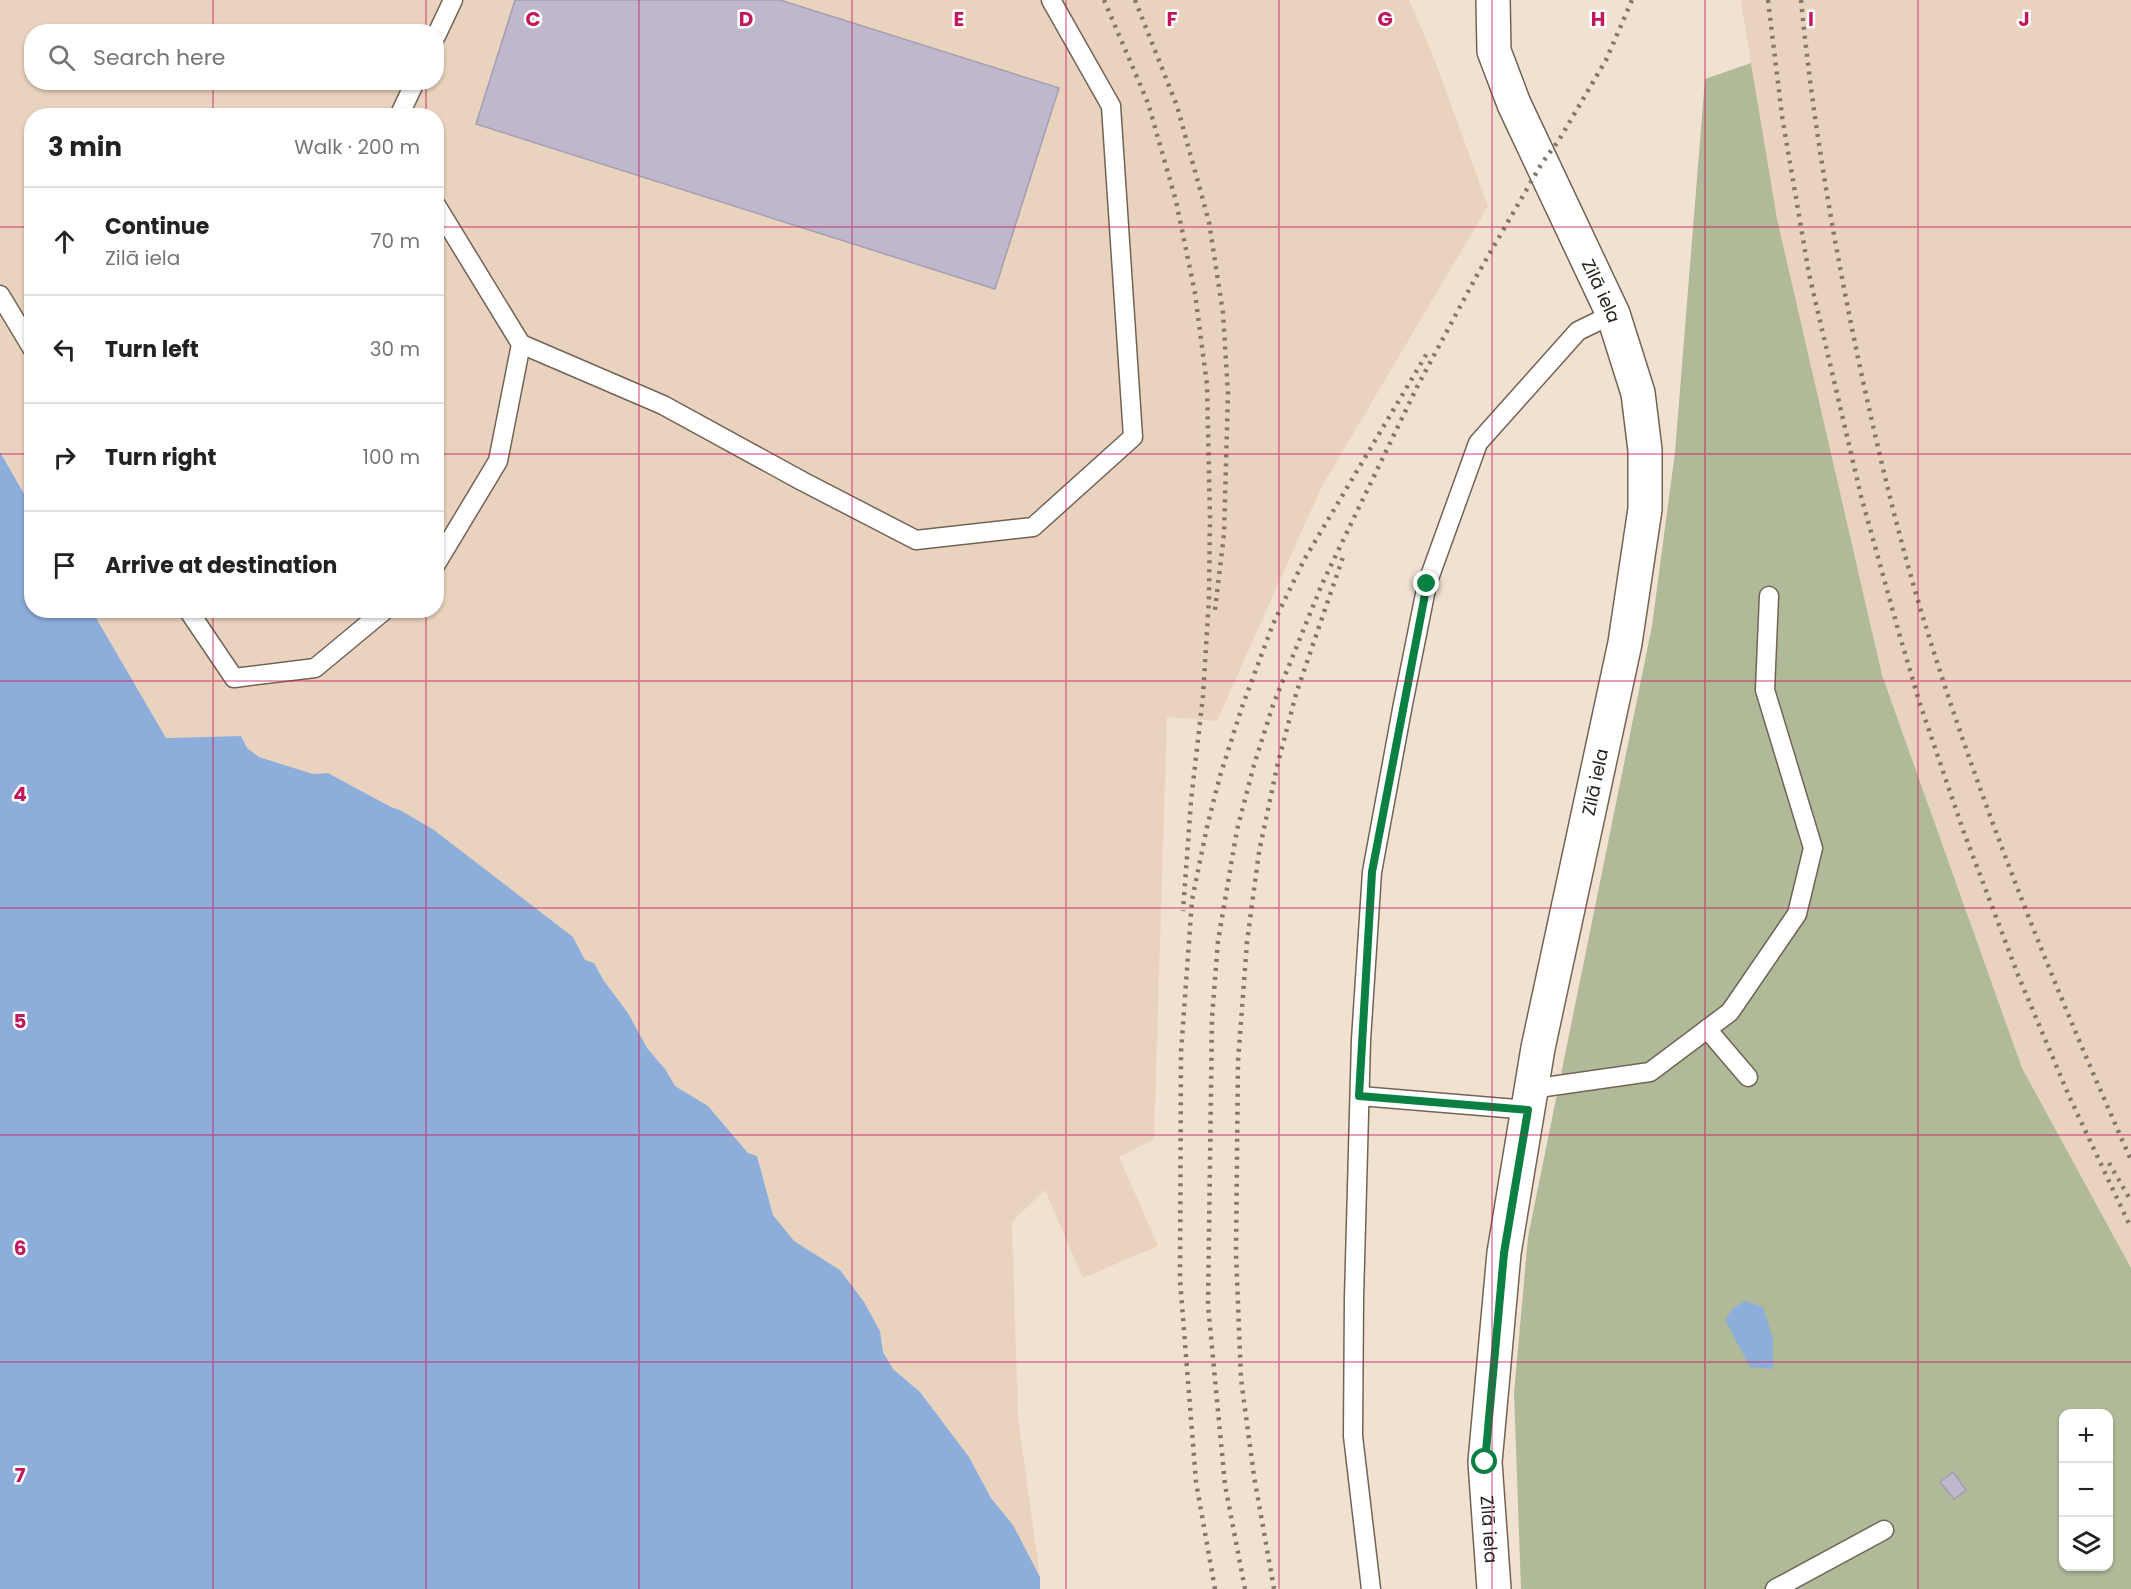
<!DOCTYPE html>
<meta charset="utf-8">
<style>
:root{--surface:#fff;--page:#f6f6f6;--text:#222;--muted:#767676;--line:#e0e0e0}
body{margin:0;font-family:Poppins,sans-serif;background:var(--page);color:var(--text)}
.controls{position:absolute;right:18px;bottom:18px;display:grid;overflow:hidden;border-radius:12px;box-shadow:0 2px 4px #0004}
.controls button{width:54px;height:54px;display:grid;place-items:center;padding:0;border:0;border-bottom:2px solid var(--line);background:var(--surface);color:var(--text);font:30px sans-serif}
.stop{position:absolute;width:18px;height:18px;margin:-14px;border:4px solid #0b8043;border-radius:50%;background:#fff}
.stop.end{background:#0b8043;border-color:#fff;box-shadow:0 2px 6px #0008}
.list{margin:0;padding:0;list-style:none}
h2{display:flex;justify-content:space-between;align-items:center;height:78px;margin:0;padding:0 24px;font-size:26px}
h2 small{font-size:20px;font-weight:400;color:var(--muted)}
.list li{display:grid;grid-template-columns:39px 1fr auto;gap:18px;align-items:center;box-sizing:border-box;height:108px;padding:0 24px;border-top:2px solid var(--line)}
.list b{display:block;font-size:22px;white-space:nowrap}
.list p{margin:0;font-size:20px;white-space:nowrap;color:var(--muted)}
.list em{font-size:20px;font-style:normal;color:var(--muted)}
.icon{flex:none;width:33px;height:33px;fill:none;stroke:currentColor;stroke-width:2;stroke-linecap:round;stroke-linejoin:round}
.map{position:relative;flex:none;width:2131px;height:1589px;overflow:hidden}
.search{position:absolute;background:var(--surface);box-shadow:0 2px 4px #0004;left:24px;top:24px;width:420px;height:66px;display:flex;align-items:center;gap:15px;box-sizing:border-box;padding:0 21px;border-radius:24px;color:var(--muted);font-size:22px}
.panel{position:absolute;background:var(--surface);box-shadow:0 2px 4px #0004;left:24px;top:108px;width:420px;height:510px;border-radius:24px}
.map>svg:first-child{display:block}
.built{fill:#e9d3be;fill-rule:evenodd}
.green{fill:#b0ba99;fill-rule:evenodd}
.water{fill:#8daddb}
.building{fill:#bfb8cc;stroke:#a59eb1;stroke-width:1.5}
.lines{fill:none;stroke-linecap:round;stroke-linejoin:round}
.lane-casing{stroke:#726455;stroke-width:21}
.street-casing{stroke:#726455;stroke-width:36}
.lane{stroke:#fff;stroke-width:18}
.street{stroke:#fff;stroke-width:33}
.rail{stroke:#82786d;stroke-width:4.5;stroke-dasharray:3 6;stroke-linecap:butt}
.route{stroke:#0b8043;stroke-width:8}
.grid{fill:none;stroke:#c2185b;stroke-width:1.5;stroke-opacity:0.55}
.labels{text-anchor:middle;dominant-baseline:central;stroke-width:5;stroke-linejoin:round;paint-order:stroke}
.street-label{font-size:18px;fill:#29231d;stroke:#fff}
.grid-label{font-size:20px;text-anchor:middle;font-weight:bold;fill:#c2185b;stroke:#fff;stroke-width:5;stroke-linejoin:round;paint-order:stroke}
</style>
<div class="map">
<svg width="2131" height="1589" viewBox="0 0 2131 1589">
<rect width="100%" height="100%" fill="#f1e1d0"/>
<g class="built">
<path d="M0 0H1409L1431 50 1488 206 1321 488 1217 721 1167 717 1154 1139 1119 1157 1158 1246 1083 1278 1045 1190 1012 1222 1018 1417 1040 1577 1013 1525 991 1498 969 1457 920 1392 893 1369 883 1352 880 1331 840 1270 794 1241 773 1215 757 1156 748 1153 708 1106 675 1086 665 1069 647 1048 628 1013 604 981 594 963 585 960 573 937 400 810 391 807 329 773 313 774 259 757 247 748 241 736 166 738 92 611 436 610V116H32L31 506 0 452ZM32 32H436V82H32Z"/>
<polygon points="1741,0 2131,0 2131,1268 2022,1068 1882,675 1776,219"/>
</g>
<path class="green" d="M1751 63 1777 219 1882 675 2022 1068 2131 1268V1589H1521L1514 1393 1528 1237 1652 626 1675 452 1705 79ZM2064 1414H2108V1566H2064Z"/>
<g class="water">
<polygon points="0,452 31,506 32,610 92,611 166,738 241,736 247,748 259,757 313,774 328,773 391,807 400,810 434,830 573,937 585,960 594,963 604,981 628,1013 647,1048 665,1069 675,1086 708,1106 748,1153 757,1156 773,1215 794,1241 840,1270 864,1302 880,1331 883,1352 893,1369 920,1392 969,1457 991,1498 1013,1525 1040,1577 1040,1589 0,1589"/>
<polygon points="1745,1301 1763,1307 1773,1339 1773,1369 1750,1367 1725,1320 1733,1308"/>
</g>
<g class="building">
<polygon points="515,0 780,0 1059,88 995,289 476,124"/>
<polygon points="1953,1472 1966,1490 1954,1499 1940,1482"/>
</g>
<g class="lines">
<defs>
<g id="lane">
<polyline points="436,36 453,0"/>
<polyline points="399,116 415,82"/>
<polyline points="436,205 521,344 498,461 436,564"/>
<polyline points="0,295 32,348"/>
<polyline points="521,344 663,405 802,481 916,540 1033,527 1133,437 1111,106 1051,0"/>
<polyline points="188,610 234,678 315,668 385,610"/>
<polyline points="1707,1029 1748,1077"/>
<polyline points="1531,1089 1650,1072 1730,1012 1797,914 1813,848 1765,690 1769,596"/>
<polyline points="1360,1096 1528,1110"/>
<polyline points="1371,1589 1353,1436 1354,1298 1361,1040 1372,872 1403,704 1427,584 1478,443 1578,331 1613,314"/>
<polyline points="1775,1589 1884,1530"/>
</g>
<g id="street">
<path id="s1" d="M1493 0 1494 51 1514 104 1613 314 1638 393 1645 450V509L1625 643 1538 1048 1504 1253 1485 1462 1494 1589"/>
</g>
</defs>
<use href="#lane" class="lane-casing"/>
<use href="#street" class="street-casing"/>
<use href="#lane" class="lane"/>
<use href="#street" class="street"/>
<g class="rail">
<polyline points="1104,0 1148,103 1176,201 1195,293 1207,385 1210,518 1209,598 1203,696 1191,801 1183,911"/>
<polyline points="1135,0 1177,106 1209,222 1223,313 1228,394 1224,534 1215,610"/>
<polyline points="1768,0 1782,116 1809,274 1861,496 1899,633 1919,701 1963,830 2018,975 2069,1096 2131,1228"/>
<path d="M1801 0C1813 125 1835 249 1861 372 1879 454 1898 535 1922 614 1979 801 2052 982 2131 1160"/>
<polyline points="2109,1163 2131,1201"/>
<polyline points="1215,1589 1196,1482 1180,1280 1181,1052 1192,900 1207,827 1220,776 1242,707 1273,624 1304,560 1429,350"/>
<polyline points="1245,1589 1225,1485 1208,1305 1212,1017 1218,941 1237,830 1254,765 1273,705 1322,584 1417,387 1476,277 1542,163 1559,140 1606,60 1632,0"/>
<polyline points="1274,1589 1254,1476 1241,1379 1236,1253 1238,1061 1247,942 1259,852 1277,767 1296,694 1343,557"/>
</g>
</g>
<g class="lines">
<polyline class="route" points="1427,584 1372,872 1359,1096 1528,1110 1504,1253 1485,1462"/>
</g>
<path class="grid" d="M213 0V32M426 0V32M639 0V1589M852 0V1589M1066 0V1589M1279 0V1589M1492 0V1589M1705 0V1589M1918 0V1589M213 82V116M426 82V116M0 227H32M436 227H2131M0 454H32M436 454H2131M213 610V1589M426 610V1589M0 681H2131M0 908H2131M0 1135H2131M0 1362H2131"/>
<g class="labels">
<g class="street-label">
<text stroke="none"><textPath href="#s1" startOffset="314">Zilā iela</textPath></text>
<text transform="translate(1595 782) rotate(-78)">Zilā iela</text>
<text stroke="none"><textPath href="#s1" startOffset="1574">Zilā iela</textPath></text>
</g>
</g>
<g class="grid-label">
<text x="533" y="26">C</text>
<text x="746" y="26">D</text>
<text x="959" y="26">E</text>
<text x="1172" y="26">F</text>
<text x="1385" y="26">G</text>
<text x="1598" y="26">H</text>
<text x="1811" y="26">I</text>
<text x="2024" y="26">J</text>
<text x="20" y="801">4</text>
<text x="20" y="1028">5</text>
<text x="20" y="1255">6</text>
<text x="20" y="1482">7</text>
</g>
</svg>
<div class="controls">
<button>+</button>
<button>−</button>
<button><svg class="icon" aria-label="layers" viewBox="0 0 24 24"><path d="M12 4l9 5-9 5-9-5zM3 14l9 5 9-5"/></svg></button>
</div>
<div class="stop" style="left:1485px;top:1462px"></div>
<div class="stop end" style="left:1427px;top:584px"></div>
<div class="search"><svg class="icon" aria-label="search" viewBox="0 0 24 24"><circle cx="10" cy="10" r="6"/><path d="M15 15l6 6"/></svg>Search here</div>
<section class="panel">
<h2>3 min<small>Walk · 200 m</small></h2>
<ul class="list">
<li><svg class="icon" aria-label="ahead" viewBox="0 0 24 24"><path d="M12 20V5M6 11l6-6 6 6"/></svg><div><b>Continue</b><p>Zilā iela</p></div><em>70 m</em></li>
<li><svg class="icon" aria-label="left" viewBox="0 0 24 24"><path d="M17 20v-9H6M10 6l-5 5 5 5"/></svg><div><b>Turn left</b></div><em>30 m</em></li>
<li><svg class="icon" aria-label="right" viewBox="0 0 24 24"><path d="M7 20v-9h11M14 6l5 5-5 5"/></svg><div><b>Turn right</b></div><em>100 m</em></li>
<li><svg class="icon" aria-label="arrive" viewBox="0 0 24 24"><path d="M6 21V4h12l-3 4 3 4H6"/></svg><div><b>Arrive at destination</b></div></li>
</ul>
</section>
</div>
